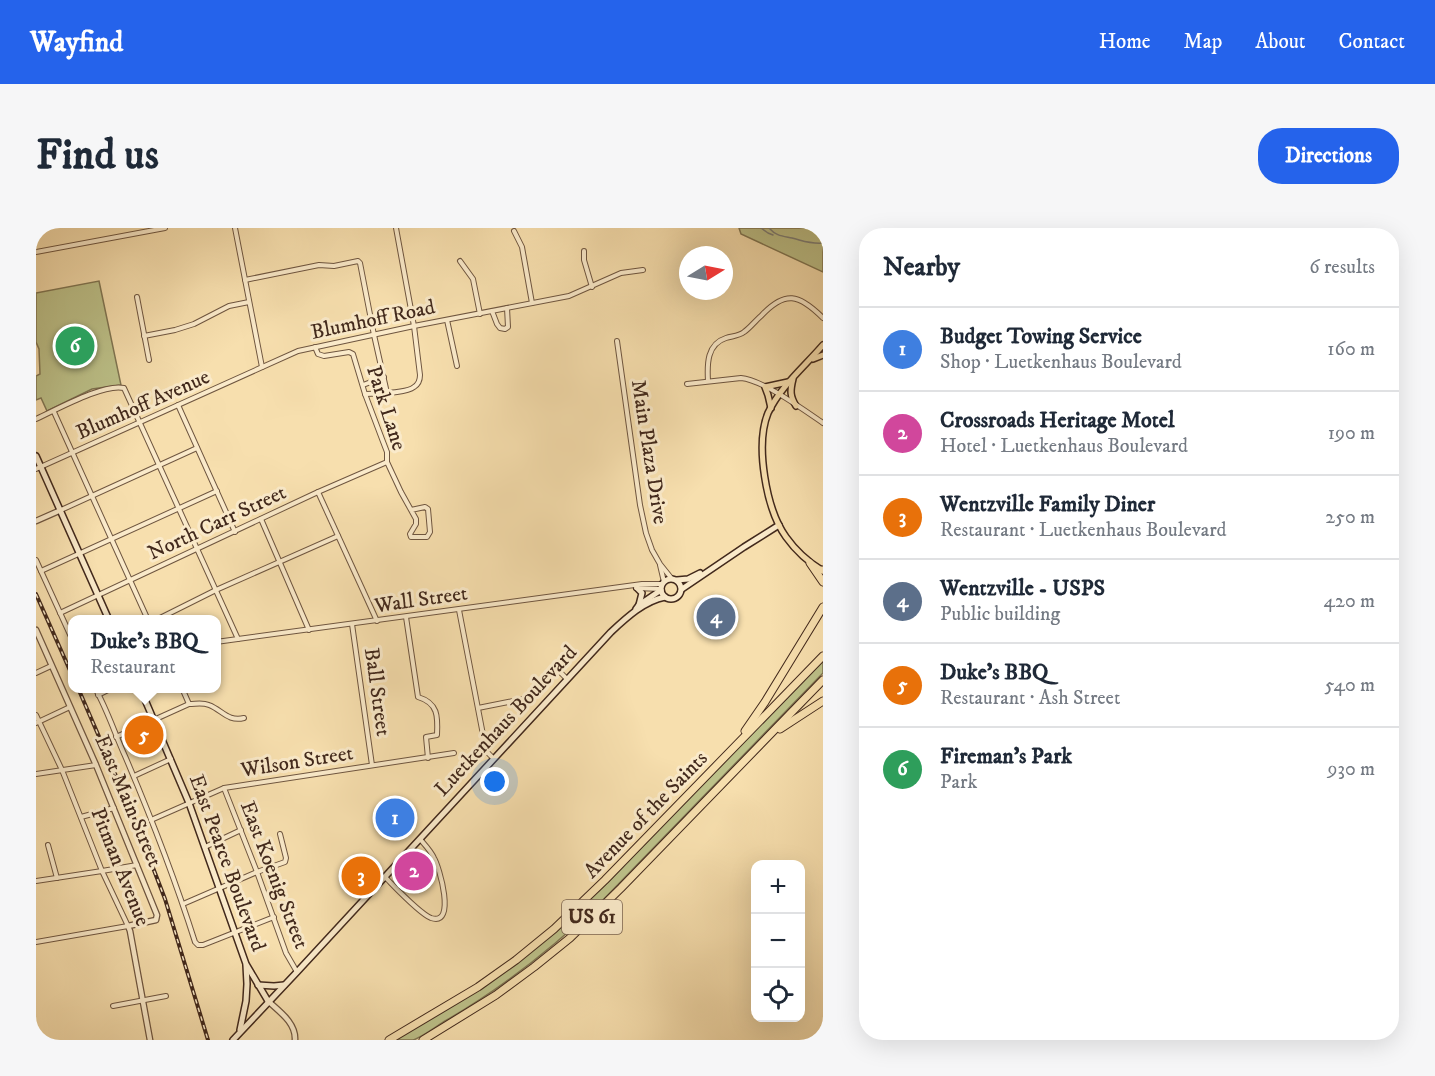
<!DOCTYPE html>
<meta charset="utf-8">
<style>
:root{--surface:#fff;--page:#f6f6f7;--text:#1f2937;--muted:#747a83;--line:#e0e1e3;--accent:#2563eb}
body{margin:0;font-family:"IM FELL DW Pica",serif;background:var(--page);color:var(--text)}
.controls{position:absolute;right:18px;bottom:18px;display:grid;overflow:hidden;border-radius:12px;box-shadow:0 6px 24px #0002}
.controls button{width:54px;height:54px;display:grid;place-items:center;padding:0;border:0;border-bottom:2px solid var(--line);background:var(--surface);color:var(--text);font:30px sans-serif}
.compass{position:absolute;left:643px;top:18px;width:54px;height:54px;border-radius:50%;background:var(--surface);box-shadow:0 6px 24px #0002;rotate:80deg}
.you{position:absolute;left:459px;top:554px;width:21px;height:21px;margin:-15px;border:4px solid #fff;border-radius:50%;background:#1a73e8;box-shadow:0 0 0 9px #1a73e833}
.badge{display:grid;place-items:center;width:39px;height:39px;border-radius:50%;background:var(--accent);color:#fff;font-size:20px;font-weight:700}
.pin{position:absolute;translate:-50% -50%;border:3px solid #fff;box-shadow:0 2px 6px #0006}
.popup{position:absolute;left:32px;top:387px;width:153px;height:78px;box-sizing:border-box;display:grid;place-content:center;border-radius:12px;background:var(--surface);filter:drop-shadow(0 2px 4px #0005);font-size:20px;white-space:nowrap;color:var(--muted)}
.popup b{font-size:22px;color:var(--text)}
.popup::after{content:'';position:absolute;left:50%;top:100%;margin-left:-12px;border:12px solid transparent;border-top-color:var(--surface)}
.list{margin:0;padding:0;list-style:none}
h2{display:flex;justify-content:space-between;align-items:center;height:78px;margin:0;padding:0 24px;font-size:26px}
h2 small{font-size:20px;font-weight:400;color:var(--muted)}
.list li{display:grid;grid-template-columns:39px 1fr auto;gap:18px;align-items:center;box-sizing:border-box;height:84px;padding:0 24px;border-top:2px solid var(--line)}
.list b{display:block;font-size:22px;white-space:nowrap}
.list p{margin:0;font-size:20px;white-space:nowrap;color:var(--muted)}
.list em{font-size:20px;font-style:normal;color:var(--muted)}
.icon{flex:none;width:33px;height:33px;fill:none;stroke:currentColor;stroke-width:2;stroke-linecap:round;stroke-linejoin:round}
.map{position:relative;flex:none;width:787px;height:812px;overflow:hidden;border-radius:24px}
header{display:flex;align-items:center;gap:36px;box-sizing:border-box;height:84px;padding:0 30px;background:var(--accent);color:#fff}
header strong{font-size:28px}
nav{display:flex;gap:33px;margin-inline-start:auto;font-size:21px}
.intro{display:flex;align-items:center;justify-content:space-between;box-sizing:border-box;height:144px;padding:0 36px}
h1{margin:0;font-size:42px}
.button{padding:15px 27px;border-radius:24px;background:var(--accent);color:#fff;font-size:21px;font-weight:700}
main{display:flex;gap:36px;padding:0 36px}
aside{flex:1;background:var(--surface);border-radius:24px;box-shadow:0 6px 24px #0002}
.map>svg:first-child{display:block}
.green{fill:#bdc28a;stroke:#807653;stroke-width:1.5}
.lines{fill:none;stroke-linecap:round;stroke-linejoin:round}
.stream{stroke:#7c7f79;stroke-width:1.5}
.minor-casing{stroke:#6f5640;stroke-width:6}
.tertiary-casing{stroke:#6f5640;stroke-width:7}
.secondary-casing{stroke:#42291c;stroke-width:8}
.primary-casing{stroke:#42291c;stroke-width:8}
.motorway-casing{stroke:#42291c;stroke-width:9}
.minor{stroke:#faeaca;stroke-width:4}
.tertiary{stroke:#faeaca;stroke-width:4.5}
.secondary{stroke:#faeaca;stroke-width:5}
.primary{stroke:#f7dfae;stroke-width:5}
.motorway{stroke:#f7dfae;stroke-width:7}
.rail-casing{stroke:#42291c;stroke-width:4}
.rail{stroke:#faeaca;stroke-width:1.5;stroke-dasharray:4.5;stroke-linecap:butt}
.labels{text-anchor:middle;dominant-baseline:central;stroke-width:6;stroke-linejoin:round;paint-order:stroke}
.shield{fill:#faeaca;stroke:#796350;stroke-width:1.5}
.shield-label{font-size:20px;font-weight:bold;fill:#42291c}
.street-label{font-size:21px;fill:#42291c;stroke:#faeaca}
</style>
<header>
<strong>Wayfind</strong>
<nav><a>Home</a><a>Map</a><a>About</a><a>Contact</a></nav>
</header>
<div class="intro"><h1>Find us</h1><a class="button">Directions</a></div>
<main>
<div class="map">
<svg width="787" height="812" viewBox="0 0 787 812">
<rect width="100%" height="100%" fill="#f7dfae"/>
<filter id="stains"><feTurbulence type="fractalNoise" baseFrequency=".00333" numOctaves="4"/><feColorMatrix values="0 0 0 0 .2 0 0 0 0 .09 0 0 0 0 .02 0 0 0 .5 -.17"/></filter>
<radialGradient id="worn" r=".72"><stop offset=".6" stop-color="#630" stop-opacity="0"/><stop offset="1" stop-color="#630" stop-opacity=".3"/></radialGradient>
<g class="green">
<polygon points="703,0 787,0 787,44 705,6"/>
<polygon points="63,53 85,157 56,161 11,183 5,170 0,172 0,148 4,146 3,121 0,114 0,65"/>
<path d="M787 431V445L566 673C518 719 467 760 409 793 401 798 385 810 377 812 372 812 364 812 358 812L444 761 489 728 528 696 568 658Z"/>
</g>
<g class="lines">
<g class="stream">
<polyline points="725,0 732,5 737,7"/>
<path d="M733 0C740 8 746 8 756 10 768 13 774 16 787 15"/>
</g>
<defs>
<g id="minor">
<polyline points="199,0 226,139"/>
<polyline points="478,3 486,19 496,75"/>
<polyline points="548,23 548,32 556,59"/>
<polyline points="0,24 129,0"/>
<polyline points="424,33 437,51 444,86"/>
<polyline points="209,52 283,37 298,38 322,33 324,35 338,107 351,165"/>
<polyline points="101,69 113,132"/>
<polyline points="456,83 461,96 464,100 469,101 472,99 471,80"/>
<polyline points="411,92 421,138"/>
<polyline points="108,108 139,102 158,96 193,78 213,74"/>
<polyline points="581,113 604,277 610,305 616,322 624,336 636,351"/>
<polyline points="279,119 282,126 288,128 313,124 317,126 329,166 346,211 351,224 351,234 365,264 380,291 380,296 374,306 375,309 391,309 394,304 392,281 389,279 375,282"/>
<path d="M672 153C671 136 671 116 690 110 696 108 703 108 708 104 714 100 719 93 725 88 749 62 763 66 787 90"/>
<path d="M651 156 705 150C727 152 768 182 787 195"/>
<polyline points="327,157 348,149"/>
<path d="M329 166C341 165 369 166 378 159 383 156 384 152 384 147L378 98 360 0"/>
<polyline points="142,177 199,304"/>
<polyline points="18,184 112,392"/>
<path d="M0 191C20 182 68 155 88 160L202 411"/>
<polyline points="0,241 262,123 378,98 533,68 585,45 607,42"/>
<polyline points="282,264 341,393"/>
<polyline points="25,282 161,220"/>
<polyline points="225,291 273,402"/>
<polyline points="0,332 36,411"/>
<polyline points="624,337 628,354"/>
<polyline points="5,343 181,263"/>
<polyline points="600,360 625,361"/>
<polyline points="423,382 449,517 451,524 457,530"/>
<polyline points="24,385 282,264 351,234"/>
<path d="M370 389 382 469C402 475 402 488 401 507L390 509 392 530"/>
<polyline points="120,392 180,362 302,308"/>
<polyline points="316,396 336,537"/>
<polyline points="180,414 606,356 626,356"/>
<polyline points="0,445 15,438"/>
<path d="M59 460C71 481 79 506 89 528 115 589 139 651 159 714L162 717H167L238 689"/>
<polyline points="146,460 153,476"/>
<polyline points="62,467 76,460"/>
<polyline points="442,480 492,470 520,440 531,451"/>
<polyline points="0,487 26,542 66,643 92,698 0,714"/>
<polyline points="0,495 34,479"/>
<path d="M80 509 153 476C160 476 166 474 173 477 186 482 192 494 208 490"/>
<polyline points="0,546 60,537"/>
<polyline points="98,548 135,531"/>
<polyline points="188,560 221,644 250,725 261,744"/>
<polyline points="45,589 78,580"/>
<polyline points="115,592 188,560 418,525"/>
<polyline points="12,617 21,650"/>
<polyline points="169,619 205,602"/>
<path d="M349 649C359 659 383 685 395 690 421 699 403 638 398 630 395 623 389 617 384 611"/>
<polyline points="0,653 66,643 101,637"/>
<polyline points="147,676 221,644 249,634 250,630 244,606"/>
<polyline points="77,778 130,768"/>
</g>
<g id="tertiary">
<polyline points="0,293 25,282"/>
<polyline points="0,402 60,537 121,687 120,692 92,698 94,703 114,812"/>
<path d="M232 773C244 784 260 795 259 812"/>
</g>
<g id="secondary">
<polyline points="0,228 73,392"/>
<circle cx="635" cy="361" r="10"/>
<polyline points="641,352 652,351 664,345"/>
<polyline points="601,360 606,365 603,377"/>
<polyline points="646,361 708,319 743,297"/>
<polyline points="600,381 603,377 625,362"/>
<polyline points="104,460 153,575 210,736 232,773"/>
<polyline points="222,757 238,758 248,757"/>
<polyline points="204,802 210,773 211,756 210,737"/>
<path d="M197 812 261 744 575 404C590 390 608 373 629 369"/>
</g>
<g id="primary">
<path d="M787 117C768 139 744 159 732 185 719 217 730 281 750 309 760 323 772 334 787 343"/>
<polyline points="777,131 787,127"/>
<path d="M757 151C754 163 754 168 760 178"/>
<polyline points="735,180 732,167 729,159 752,154"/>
</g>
<g id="motorway">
<polyline points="774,335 787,354"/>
<polyline points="786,342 787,342"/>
<polyline points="744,501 787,473"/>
<polyline points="709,503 729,474 787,379"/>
<polyline points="353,812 442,759 480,732 518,701 569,652 787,428"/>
<polyline points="387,812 460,767 498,739 534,710 585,660 787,452"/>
</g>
</defs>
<use href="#minor" class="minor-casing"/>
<use href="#tertiary" class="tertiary-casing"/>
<use href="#secondary" class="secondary-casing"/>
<use href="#primary" class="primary-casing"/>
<use href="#motorway" class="motorway-casing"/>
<use href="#minor" class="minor"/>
<use href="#tertiary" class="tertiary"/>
<use href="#secondary" class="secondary"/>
<use href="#primary" class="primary"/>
<use href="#motorway" class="motorway"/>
<defs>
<g id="rail">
<polyline points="0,366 36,447"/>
<polyline points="42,460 96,585 129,671 172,812"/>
</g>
</defs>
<use href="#rail" class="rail-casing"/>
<use href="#rail" class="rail"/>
</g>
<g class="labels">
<rect class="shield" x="526" y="672" width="60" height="34" rx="4.5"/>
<g class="shield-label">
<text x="556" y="689">US 61</text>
</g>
<g class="street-label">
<text transform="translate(337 92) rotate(-12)">Blumhoff Road</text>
<text transform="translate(107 177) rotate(-24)">Blumhoff Avenue</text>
<text transform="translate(350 180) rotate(72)">Park Lane</text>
<text transform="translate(613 224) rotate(81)">Main Plaza Drive</text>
<text transform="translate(181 295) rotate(-25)">North Carr Street</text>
<text transform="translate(385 372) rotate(-8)">Wall Street</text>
<text transform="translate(341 464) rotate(82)">Ball Street</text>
<text transform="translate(470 493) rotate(-47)">Luetkenhaus Boulevard</text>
<text transform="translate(261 534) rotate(-9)">Wilson Street</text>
<text transform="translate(92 573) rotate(67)">East Main Street</text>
<text transform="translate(610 587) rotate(-46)">Avenue of the Saints</text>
<text transform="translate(191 635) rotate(70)">East Pearce Boulevard</text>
<text transform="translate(84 639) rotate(68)">Pitman Avenue</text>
<text transform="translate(238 647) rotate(69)">East Koenig Street</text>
</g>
</g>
<rect width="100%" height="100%" filter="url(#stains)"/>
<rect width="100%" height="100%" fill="url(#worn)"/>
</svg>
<div class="controls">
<button>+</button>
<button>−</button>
<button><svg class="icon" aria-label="locate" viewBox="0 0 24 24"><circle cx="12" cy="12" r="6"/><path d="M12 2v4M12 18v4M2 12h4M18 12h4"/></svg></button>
</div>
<svg class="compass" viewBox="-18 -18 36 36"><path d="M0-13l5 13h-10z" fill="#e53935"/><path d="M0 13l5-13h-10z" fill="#747a83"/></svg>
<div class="you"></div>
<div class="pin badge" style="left:359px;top:590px;background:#3f7fe0">1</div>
<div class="pin badge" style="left:378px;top:643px;background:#d1479c">2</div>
<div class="pin badge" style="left:325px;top:648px;background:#e8710a">3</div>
<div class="pin badge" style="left:680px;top:389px;background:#5c6f8a">4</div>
<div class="pin badge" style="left:108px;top:507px;background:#e8710a">5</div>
<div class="popup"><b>Duke's BBQ</b>Restaurant</div>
<div class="pin badge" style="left:39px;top:118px;background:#2e9e5b">6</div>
</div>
<aside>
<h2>Nearby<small>6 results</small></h2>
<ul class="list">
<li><span class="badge" style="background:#3f7fe0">1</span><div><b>Budget Towing Service</b><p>Shop · Luetkenhaus Boulevard</p></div><em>160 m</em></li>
<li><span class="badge" style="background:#d1479c">2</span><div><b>Crossroads Heritage Motel</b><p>Hotel · Luetkenhaus Boulevard</p></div><em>190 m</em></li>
<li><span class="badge" style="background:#e8710a">3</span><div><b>Wentzville Family Diner</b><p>Restaurant · Luetkenhaus Boulevard</p></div><em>250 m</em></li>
<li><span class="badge" style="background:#5c6f8a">4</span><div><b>Wentzville - USPS</b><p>Public building</p></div><em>420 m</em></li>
<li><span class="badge" style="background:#e8710a">5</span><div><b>Duke's BBQ</b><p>Restaurant · Ash Street</p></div><em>540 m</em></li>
<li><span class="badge" style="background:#2e9e5b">6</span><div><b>Fireman's Park</b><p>Park</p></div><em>930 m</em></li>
</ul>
</aside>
</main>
